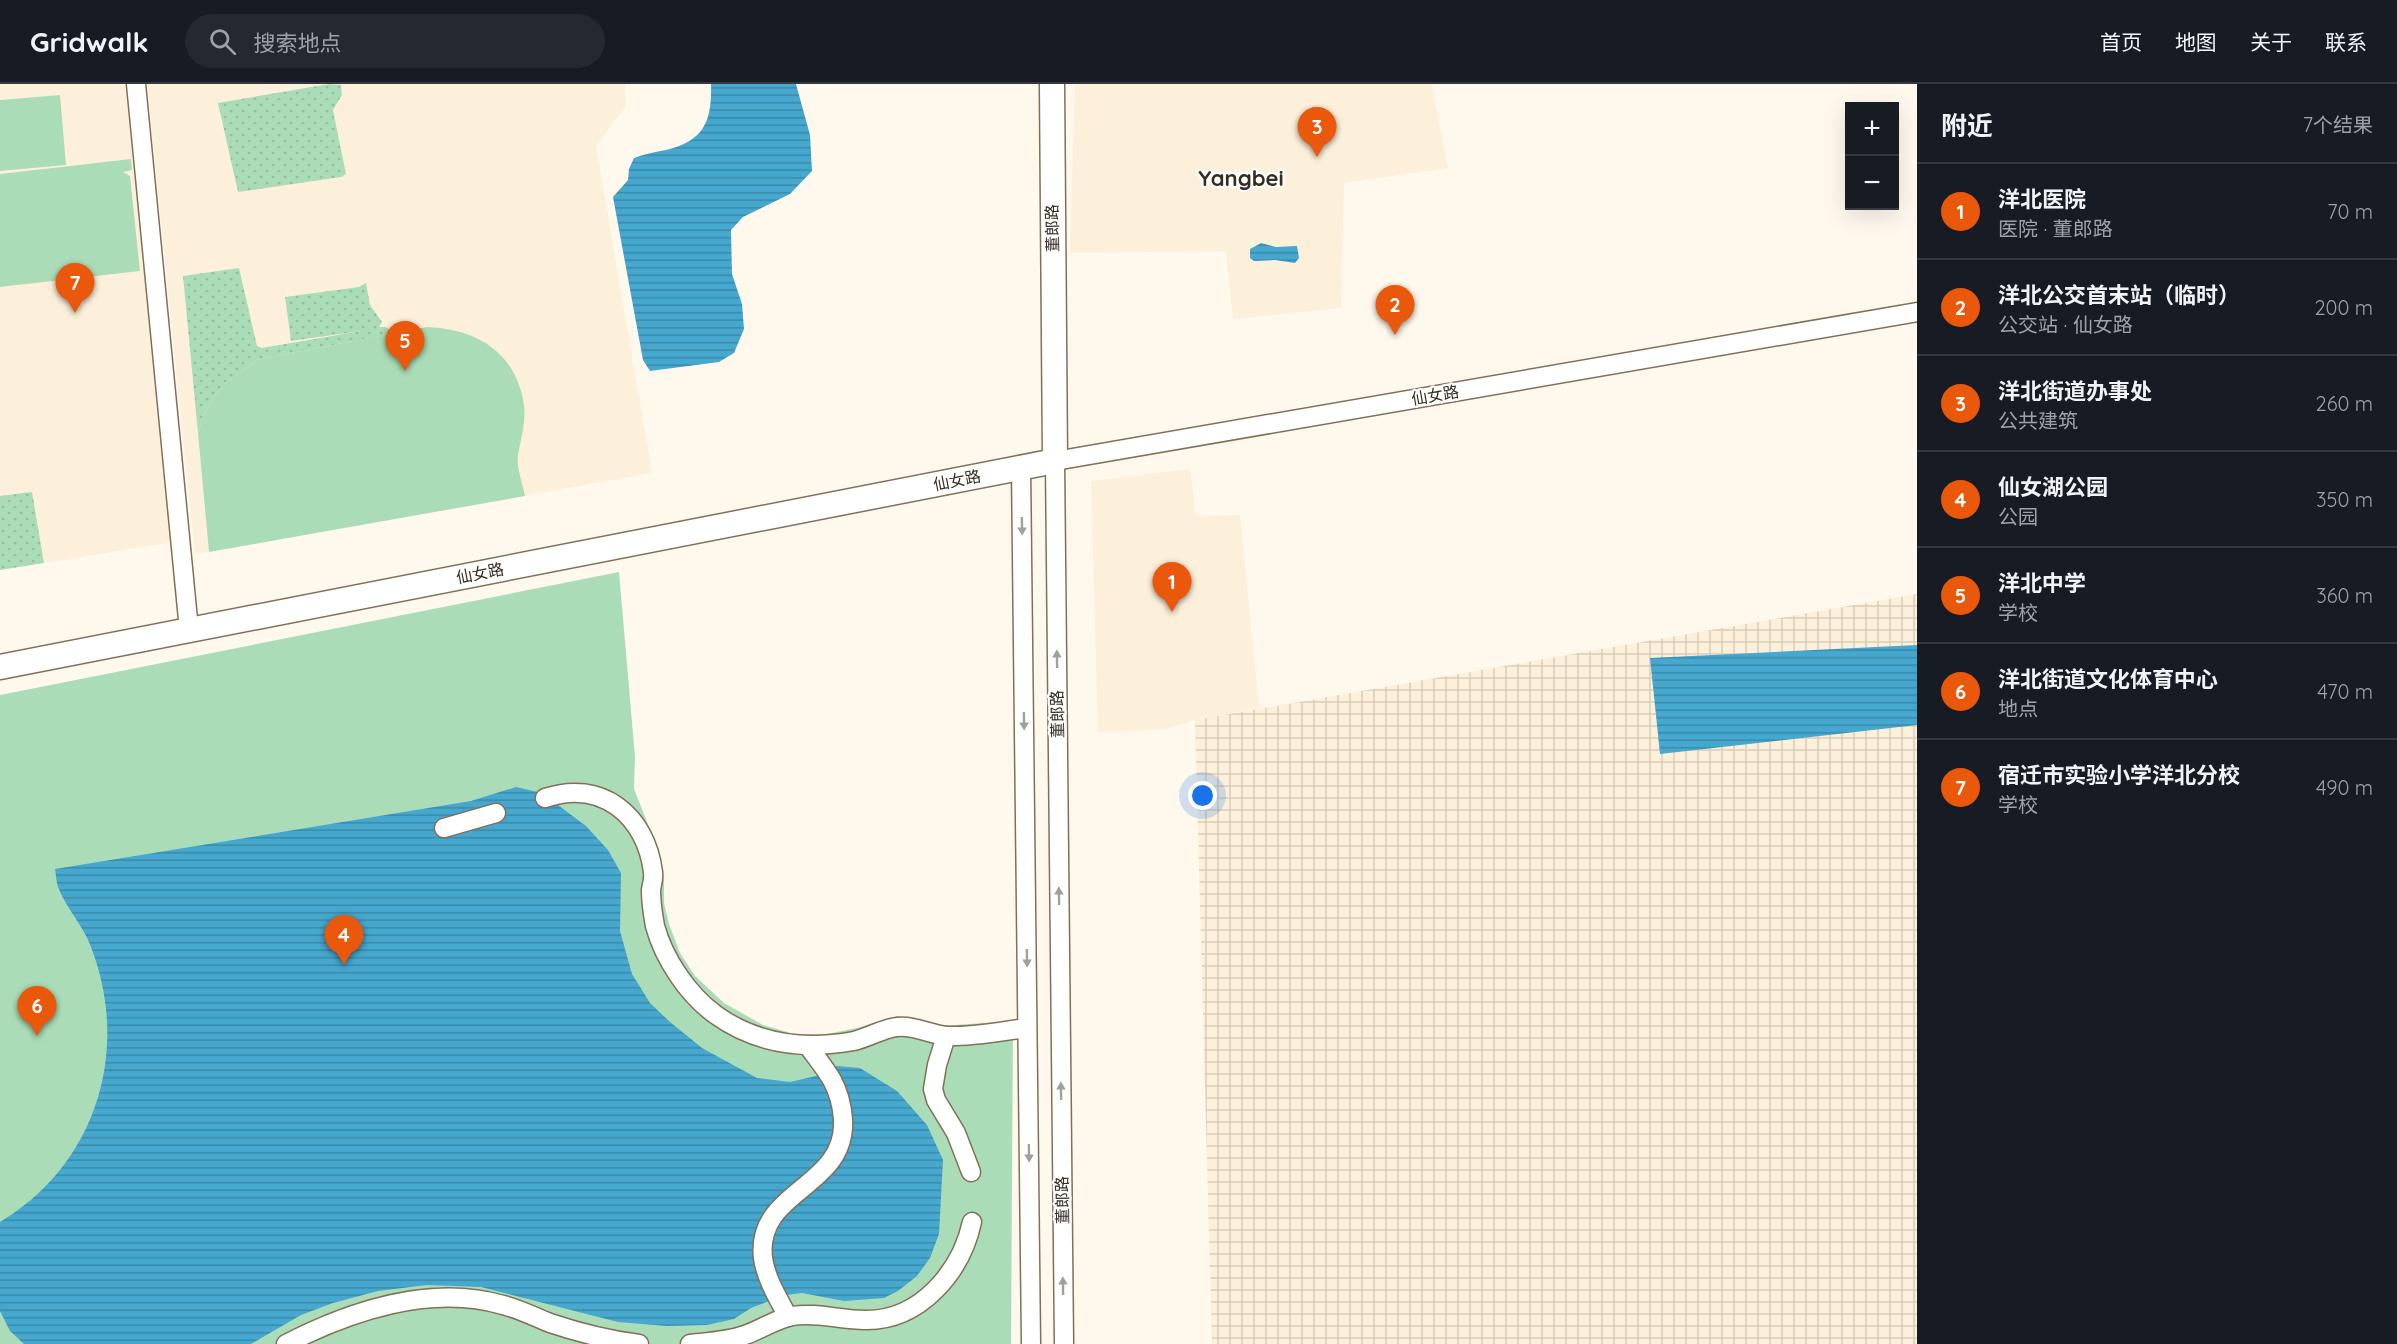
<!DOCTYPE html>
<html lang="zh">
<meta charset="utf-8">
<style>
:root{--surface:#171b24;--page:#242831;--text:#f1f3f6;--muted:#9ea1a6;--line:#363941;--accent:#ea580c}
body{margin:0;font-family:Quicksand,"Noto Sans SC",sans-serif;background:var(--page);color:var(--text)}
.controls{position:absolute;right:18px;top:18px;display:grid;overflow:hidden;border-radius:0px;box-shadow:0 6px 24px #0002}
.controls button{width:54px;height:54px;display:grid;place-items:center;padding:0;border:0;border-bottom:2px solid var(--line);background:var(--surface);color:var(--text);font:30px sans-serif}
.you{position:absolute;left:1203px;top:712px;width:21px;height:21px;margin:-15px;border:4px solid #fff;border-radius:50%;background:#1a73e8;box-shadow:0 0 0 9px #1a73e833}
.badge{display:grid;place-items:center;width:39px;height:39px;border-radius:50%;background:var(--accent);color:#fff;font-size:20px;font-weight:700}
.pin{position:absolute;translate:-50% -50px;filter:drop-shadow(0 2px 3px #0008)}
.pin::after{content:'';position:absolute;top:32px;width:21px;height:18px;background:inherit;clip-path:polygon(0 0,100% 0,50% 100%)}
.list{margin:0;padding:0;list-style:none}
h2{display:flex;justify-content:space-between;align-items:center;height:78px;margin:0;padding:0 24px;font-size:26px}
h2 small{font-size:20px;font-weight:400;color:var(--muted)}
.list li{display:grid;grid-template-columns:39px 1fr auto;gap:18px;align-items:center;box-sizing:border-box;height:96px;padding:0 24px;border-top:2px solid var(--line)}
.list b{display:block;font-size:22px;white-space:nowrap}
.list p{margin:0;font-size:20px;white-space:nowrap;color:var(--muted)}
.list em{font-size:20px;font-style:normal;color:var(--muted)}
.icon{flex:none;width:33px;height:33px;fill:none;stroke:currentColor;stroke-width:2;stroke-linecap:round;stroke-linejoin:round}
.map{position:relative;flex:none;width:1917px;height:1260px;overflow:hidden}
header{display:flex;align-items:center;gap:36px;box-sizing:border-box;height:84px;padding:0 30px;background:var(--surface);border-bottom:2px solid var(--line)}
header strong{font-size:28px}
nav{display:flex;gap:33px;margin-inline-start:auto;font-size:21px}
.search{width:420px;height:54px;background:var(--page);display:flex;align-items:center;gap:15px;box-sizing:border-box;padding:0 21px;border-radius:33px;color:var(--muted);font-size:22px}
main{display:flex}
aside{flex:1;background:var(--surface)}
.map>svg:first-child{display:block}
.built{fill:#fdf0db}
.industrial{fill:url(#industrial-grid)}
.grass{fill:url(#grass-dots)}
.park{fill:#aaddb7}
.water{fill:url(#water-rules)}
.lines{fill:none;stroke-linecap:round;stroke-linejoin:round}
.minor-casing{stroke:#807058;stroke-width:21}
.major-casing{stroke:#807058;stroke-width:27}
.minor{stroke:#fff;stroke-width:18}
.major{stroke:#fff;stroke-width:24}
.oneway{fill:#a3a09c}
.labels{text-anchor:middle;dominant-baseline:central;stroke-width:4.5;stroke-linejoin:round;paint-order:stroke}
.street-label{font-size:16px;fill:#332d22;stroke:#fff}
.district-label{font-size:22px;font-weight:bold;fill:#332d22;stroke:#fff}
</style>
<header>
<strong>Gridwalk</strong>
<div class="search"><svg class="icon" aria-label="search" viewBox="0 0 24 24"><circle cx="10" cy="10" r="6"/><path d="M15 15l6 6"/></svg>搜索地点</div>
<nav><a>首页</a><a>地图</a><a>关于</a><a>联系</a></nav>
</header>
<main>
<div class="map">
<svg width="1917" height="1260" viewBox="0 0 1917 1260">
<defs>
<pattern id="industrial-grid" width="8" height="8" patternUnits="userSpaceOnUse" patternTransform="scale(1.5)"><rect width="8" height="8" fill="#fdf0db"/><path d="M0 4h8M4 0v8" fill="none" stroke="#d9cebc"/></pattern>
<pattern id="grass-dots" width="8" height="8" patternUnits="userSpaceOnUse" patternTransform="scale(1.5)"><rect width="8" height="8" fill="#aaddb7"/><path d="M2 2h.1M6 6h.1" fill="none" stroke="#93be9d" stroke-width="1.8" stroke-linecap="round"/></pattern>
<pattern id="water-rules" width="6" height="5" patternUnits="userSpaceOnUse" patternTransform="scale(1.5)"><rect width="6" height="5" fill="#46a8cf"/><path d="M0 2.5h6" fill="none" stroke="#3b89a8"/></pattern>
</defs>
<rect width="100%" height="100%" fill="#fff8ed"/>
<g class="built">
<polygon points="0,0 125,0 174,458 0,486"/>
<polygon points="147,0 625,0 626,22 596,62 652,389 195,470"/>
<polygon points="1075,0 1432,0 1448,84 1344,99 1341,224 1233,235 1226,167 1070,169"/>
<polygon points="1190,385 1196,432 1240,431 1259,624 1195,636 1167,645 1098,648 1091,397"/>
</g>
<polygon class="industrial" points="1917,510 1917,1260 1212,1260 1195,636"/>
<g class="grass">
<polygon points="329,0 341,1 342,11 333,26 346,90 341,93 238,108 218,19"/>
<polygon points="239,184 257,262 262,264 361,247 291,257 285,213 359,203 366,199 370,221 382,238 379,243 385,243 391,246 391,250 259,275 231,294 215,311 203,332 198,349 183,192"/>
<polygon points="32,408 44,479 0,486 0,412"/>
</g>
<g class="park">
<polygon points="60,11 66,81 0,87 0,16"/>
<polygon points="131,75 132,86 123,88 130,92 140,187 0,203 0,90"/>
<path d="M427 243C477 245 516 268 524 321 526 339 521 354 518 371 516 383 523 400 525 412L209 468 198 349 203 332 215 311 231 294 259 275Z"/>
<polygon points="619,488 635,673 634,705 657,763 664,795 664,819 669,840 680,869 695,892 724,919 763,941 798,951 827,950 857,944 897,932 940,942 1013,937 1011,1260 0,1260 0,611"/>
</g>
<g class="water">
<path d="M711 0H796L810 51 812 87 790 110 743 133 731 146 732 190 742 220 744 245 734 269 719 278 650 287 643 276 613 113 628 96 629 85 634 74C645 70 655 68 666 66 705 57 712 36 711 0Z"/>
<polygon points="1261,159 1276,163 1297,162 1299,174 1295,179 1275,176 1254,177 1250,174 1250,165"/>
<polygon points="1917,561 1917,641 1660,670 1650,574"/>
<path d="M516 703 542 709 586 742 608 766 621 789 620 847 632 890 650 919 670 938 702 964 757 994 790 998 816 992 837 982 860 984 897 1007 927 1041 943 1076 939 1150 930 1174 917 1192 898 1207 884 1214 844 1217 802 1209 785 1211 751 1224 734 1235 707 1241 667 1242 618 1238 481 1203 427 1201 378 1207 333 1219 301 1231 251 1260H24L10 1247 0 1227V1138C96 1081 131 967 91 863 83 841 66 824 58 803 56 797 56 790 55 785L471 717Z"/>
</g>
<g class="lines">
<defs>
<g id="minor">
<polyline points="136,0 189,546"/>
<polyline points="1021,383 1031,1260"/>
<path d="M545 714C601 695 646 731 653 788 654 794 652 800 651 806 651 818 653 831 655 842 664 875 688 911 716 931 758 961 805 966 854 957 866 954 888 943 897 943 913 941 930 950 946 952 973 953 1001 947 1027 944"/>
<polyline points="444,744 496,729"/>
<polyline points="946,952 937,981 933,1005 936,1016 956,1049 971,1088"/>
<path d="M788 1233C778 1214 766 1195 763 1174 755 1105 847 1105 843 1035 842 1022 838 1007 832 996 825 984 816 973 808 962"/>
<path d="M286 1260C350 1227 431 1200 503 1221 519 1225 535 1233 550 1239 580 1249 608 1256 639 1260"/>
<path d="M690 1260C708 1258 728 1257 745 1251 760 1246 778 1234 792 1232 816 1228 840 1236 865 1236 920 1237 961 1188 972 1138"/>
<polyline points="1064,1260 1055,377 1917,228"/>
</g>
<polyline id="major" points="0,583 1055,377 1052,0"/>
</defs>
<use href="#minor" class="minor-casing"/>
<use href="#major" class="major-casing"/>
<use href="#minor" class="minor"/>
<use href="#major" class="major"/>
</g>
<defs><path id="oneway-solid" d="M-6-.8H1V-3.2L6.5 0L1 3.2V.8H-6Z" transform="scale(1.5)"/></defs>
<g class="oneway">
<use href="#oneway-solid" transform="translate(1022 442) rotate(89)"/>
<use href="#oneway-solid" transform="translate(1057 575) rotate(-91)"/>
<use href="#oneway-solid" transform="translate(1024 637) rotate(89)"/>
<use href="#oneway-solid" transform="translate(1059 812) rotate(-91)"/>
<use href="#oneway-solid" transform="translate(1027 874) rotate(89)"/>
<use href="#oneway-solid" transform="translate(1061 1007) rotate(-91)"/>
<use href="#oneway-solid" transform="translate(1029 1069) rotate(89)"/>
<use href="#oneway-solid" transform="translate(1063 1202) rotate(-91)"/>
</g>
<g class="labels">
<g class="street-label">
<text transform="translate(1052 144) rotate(-91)">董郎路</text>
<text transform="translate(1435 311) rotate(-10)">仙女路</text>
<text transform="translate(957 396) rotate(-11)">仙女路</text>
<text transform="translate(480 489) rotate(-11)">仙女路</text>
<text transform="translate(1057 630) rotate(-91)">董郎路</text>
<text transform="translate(1062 1116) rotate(-91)">董郎路</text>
</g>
<g class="district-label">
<text x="1241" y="94">Yangbei</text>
</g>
</g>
</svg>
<div class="controls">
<button>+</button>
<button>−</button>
</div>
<div class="you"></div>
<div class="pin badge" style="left:1172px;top:528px">1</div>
<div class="pin badge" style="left:1395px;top:251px">2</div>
<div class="pin badge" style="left:1317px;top:73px">3</div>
<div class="pin badge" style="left:344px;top:881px">4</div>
<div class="pin badge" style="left:405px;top:287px">5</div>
<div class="pin badge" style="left:37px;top:952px">6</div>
<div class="pin badge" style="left:75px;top:229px">7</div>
</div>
<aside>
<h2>附近<small>7个结果</small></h2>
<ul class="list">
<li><span class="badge">1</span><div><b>洋北医院</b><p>医院 · 董郎路</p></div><em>70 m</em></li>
<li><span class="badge">2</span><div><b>洋北公交首末站（临时）</b><p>公交站 · 仙女路</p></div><em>200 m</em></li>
<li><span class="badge">3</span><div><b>洋北街道办事处</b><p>公共建筑</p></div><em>260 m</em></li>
<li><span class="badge">4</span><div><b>仙女湖公园</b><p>公园</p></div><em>350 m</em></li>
<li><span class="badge">5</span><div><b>洋北中学</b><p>学校</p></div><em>360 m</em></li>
<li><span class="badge">6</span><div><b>洋北街道文化体育中心</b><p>地点</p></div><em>470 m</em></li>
<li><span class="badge">7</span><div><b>宿迁市实验小学洋北分校</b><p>学校</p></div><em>490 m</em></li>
</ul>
</aside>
</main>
